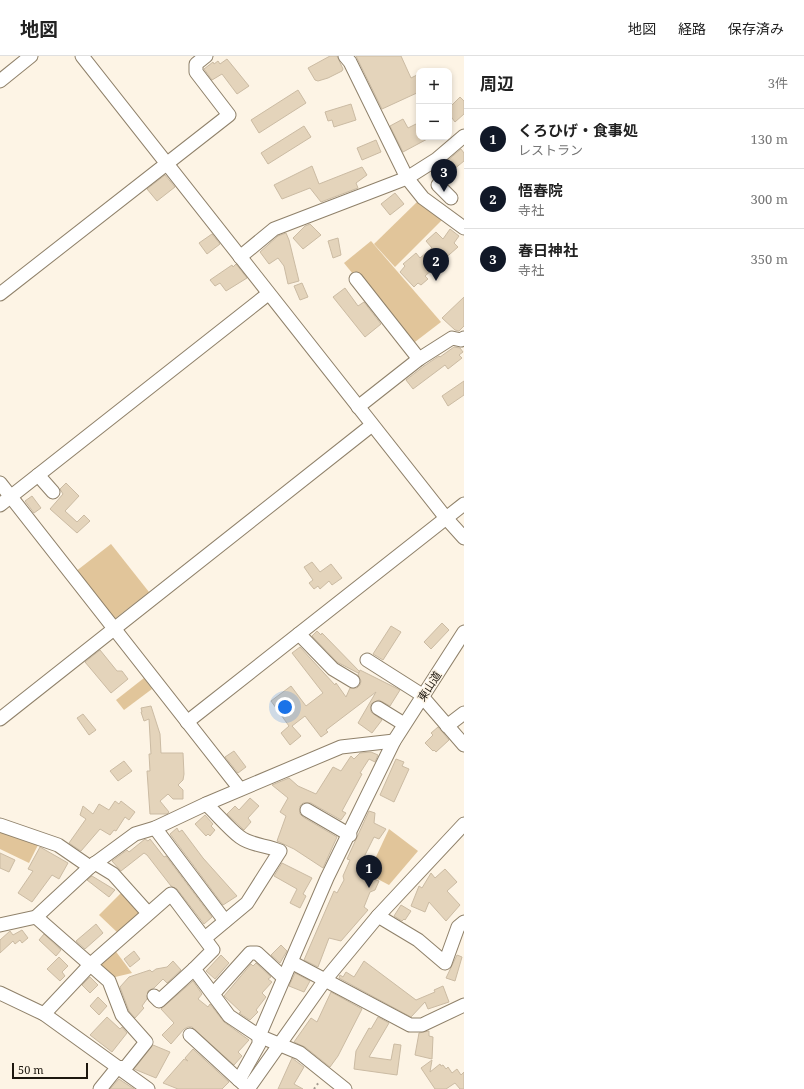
<!DOCTYPE html>
<html lang="ja">
<meta charset="utf-8">
<style>
:root{--surface:#fff;--page:#f6f6f6;--text:#222;--muted:#767676;--line:#e0e0e0;--accent:#111827}
body{margin:0;font-family:"Noto Serif","Noto Sans JP",serif;background:var(--page);color:var(--text)}
.controls{position:absolute;right:12px;top:12px;display:grid;overflow:hidden;border-radius:8px;box-shadow:0 2px 6px #0003}
.controls button{width:36px;height:36px;display:grid;place-items:center;padding:0;border:0;border-bottom:1px solid var(--line);background:var(--surface);color:var(--text);font:20px sans-serif}
.scale{position:absolute;left:12px;bottom:10px;width:76px;box-sizing:border-box;padding-left:4px;border:2px solid #1d170e;border-top:0;font-size:11px;line-height:14px;white-space:nowrap;color:#1d170e;-webkit-text-stroke:3px #fdf4e5;paint-order:stroke}
.you{position:absolute;left:285px;top:651px;width:14px;height:14px;margin:-10px;border:3px solid #fff;border-radius:50%;background:#1a73e8;box-shadow:0 0 0 6px #1a73e833}
.badge{display:grid;place-items:center;width:26px;height:26px;border-radius:50%;background:var(--accent);color:#fff;font-size:13px;font-weight:700}
.pin{position:absolute;translate:-50% -33px;filter:drop-shadow(0 1px 2px #0008)}
.pin::after{content:'';position:absolute;top:21px;width:14px;height:12px;background:inherit;clip-path:polygon(0 0,100% 0,50% 100%)}
.list{margin:0;padding:0;list-style:none}
h2{display:flex;justify-content:space-between;align-items:center;height:52px;margin:0;padding:0 16px;font-size:17px}
h2 small{font-size:13px;font-weight:400;color:var(--muted)}
.list li{display:grid;grid-template-columns:26px 1fr auto;gap:12px;align-items:center;box-sizing:border-box;height:60px;padding:0 16px;border-top:1px solid var(--line)}
.list b{display:block;font-size:15px;white-space:nowrap}
.list p{margin:0;font-size:13px;white-space:nowrap;color:var(--muted)}
.list em{font-size:13px;font-style:normal;color:var(--muted)}
.map{position:relative;flex:none;width:464px;height:1033px;overflow:hidden}
header{display:flex;align-items:center;gap:24px;box-sizing:border-box;height:56px;padding:0 20px;background:var(--surface);border-bottom:1px solid var(--line)}
header strong{font-size:19px}
nav{display:flex;gap:22px;margin-inline-start:auto;font-size:14px}
main{display:flex}
aside{flex:1;background:var(--surface)}
.map>svg:first-child{display:block}
.green{fill:#e1c59a}
.building{fill:#e4d4bb;stroke:#cbbba3}
.lines{fill:none;stroke-linecap:round;stroke-linejoin:round}
.minor-casing{stroke:#8f816a;stroke-width:15}
.path{stroke:#a39b8f;stroke-width:2;stroke-dasharray:2 3;stroke-linecap:butt}
.minor{stroke:#fff;stroke-width:13}
.labels{text-anchor:middle;dominant-baseline:central;stroke-width:3;stroke-linejoin:round;paint-order:stroke}
.street-label{font-size:11px;fill:#1d170e;stroke:#fdf4e5}
</style>
<header>
<strong>地図</strong>
<nav><a>地図</a><a>経路</a><a>保存済み</a></nav>
</header>
<main>
<div class="map">
<svg width="464" height="1033" viewBox="0 0 464 1033">
<rect width="100%" height="100%" fill="#fdf4e5"/>
<g class="green">
<polygon points="418,145 442,164 395,211 374,188"/>
<polygon points="371,185 441,266 411,289 344,207"/>
<polygon points="111,488 149,536 112,565 75,516"/>
<polygon points="144,622 152,633 124,654 116,644"/>
<polygon points="0,773 39,787 29,807 0,793"/>
<polygon points="389,773 418,795 389,829 368,818"/>
<polygon points="122,836 141,859 119,878 99,859"/>
<polygon points="114,893 132,917 111,922 98,911"/>
</g>
<g class="building">
<polygon points="330,0 337,0 343,13 342,15 328,22 318,25 315,24 308,12"/>
<polygon points="356,0 401,0 411,22 419,18 419,36 382,53"/>
<polygon points="227,3 249,30 237,38 222,18 212,24 204,13 213,6 214,8 218,5 220,8"/>
<polygon points="298,34 306,47 259,77 251,64"/>
<polygon points="460,41 464,45 464,58 455,66 449,58 449,52"/>
<polygon points="351,48 356,64 334,71 332,64 328,65 325,56"/>
<polygon points="403,63 408,72 416,68 419,74 419,81 431,81 403,96 390,70"/>
<polygon points="304,70 311,81 268,108 261,97"/>
<polygon points="376,84 381,96 362,104 357,92"/>
<polygon points="461,93 464,97 464,105 453,114 446,106"/>
<polygon points="312,110 319,128 362,111 367,119 356,127 358,132 321,146 310,132 282,143 274,129"/>
<polygon points="165,119 175,131 157,145 147,133"/>
<polygon points="395,137 404,148 390,159 381,148"/>
<polygon points="310,168 321,179 303,193 293,182 305,170"/>
<polygon points="450,173 459,180 454,187 458,191 425,220 428,223 421,229 418,227 414,231 400,216 405,210 403,208 416,197 420,202 432,192 426,185 436,176 443,183"/>
<polygon points="286,177 289,184 299,225 288,228 284,210 278,202 269,208 260,196 278,180"/>
<polygon points="212,178 220,188 207,198 199,187"/>
<polygon points="338,182 341,199 333,202 328,185"/>
<polygon points="236,208 247,222 226,235 220,227 215,230 210,224 232,209 233,211"/>
<polygon points="302,227 308,241 300,244 294,230"/>
<polygon points="345,232 358,250 364,246 381,268 365,281 333,241"/>
<polygon points="464,241 464,270 459,275 455,274 442,262"/>
<polygon points="454,291 460,292 463,296 459,299 462,302 448,313 445,309 413,333 406,324 424,310 439,300 440,301"/>
<polygon points="464,325 464,339 448,350 442,340"/>
<polygon points="66,427 79,440 65,455 77,466 84,459 90,465 77,477 50,453 63,438 60,433"/>
<polygon points="32,440 41,452 34,457 25,445"/>
<polygon points="312,506 320,516 331,508 342,522 332,529 329,525 320,533 318,530 314,533 309,527 313,524 304,511"/>
<polygon points="442,567 449,574 431,593 424,586"/>
<polygon points="391,570 401,576 383,604 373,598"/>
<polygon points="317,575 321,579 322,577 360,616 358,617 337,606 312,580"/>
<polygon points="300,591 335,629 336,627 346,641 350,632 357,632 360,629 361,625 358,619 360,614 400,634 390,650 379,644 371,648 371,656 382,664 372,677 358,667 376,636 326,674 328,676 321,681 305,660 292,670 301,680 290,689 281,677 289,670 271,645 291,630 306,650 323,637 292,597"/>
<polygon points="100,594 117,615 122,615 128,623 111,637 85,606"/>
<polygon points="151,650 160,678 161,697 183,697 184,718 183,724 178,729 183,734 183,743 173,743 168,738 160,745 169,756 167,758 150,758 147,715 150,715 149,698 151,698 149,663 144,665 141,656 142,656 141,652"/>
<polygon points="83,658 96,674 89,679 77,662"/>
<polygon points="438,671 449,684 436,696 434,694 433,695 425,687 433,679 431,677"/>
<polygon points="234,695 246,711 238,717 225,701"/>
<polygon points="371,696 378,699 375,706 369,703 360,717 362,718 342,755 346,757 341,764 311,747 303,747 300,750 300,758 303,761 337,781 323,812 294,793 277,785 286,760 280,756 288,742 272,729 289,722 298,730 316,738 333,711 341,715 351,700 354,703 360,697"/>
<polygon points="396,703 404,706 402,710 409,713 394,746 380,739"/>
<polygon points="124,705 132,715 118,725 110,715"/>
<polygon points="250,742 259,750 248,762 251,766 244,774 227,758 235,750 239,754"/>
<polygon points="115,745 119,748 121,745 135,756 129,764 125,761 116,775 114,774 110,779 100,773 81,795 69,787 86,763 80,759 83,750 93,758 99,748 109,754"/>
<polygon points="369,755 375,757 374,767 386,773 379,783 374,781 360,809 369,813 365,819 379,825 375,834 370,836 364,851 368,854 341,885 329,882 318,911 304,904 334,835 337,837 344,824 343,820 350,804 347,803"/>
<polygon points="205,759 213,768 211,770 215,774 210,780 208,778 206,780 195,768"/>
<polygon points="177,772 179,776 182,774 203,802 237,840 223,849 170,778"/>
<polygon points="145,783 148,785 150,783 164,801 166,800 212,861 204,868 177,833 171,830 147,799 144,797 121,815 112,805 127,794 129,796"/>
<polygon points="40,791 68,807 59,823 52,819 32,846 18,837 33,815 28,813"/>
<polygon points="0,797 15,804 9,816 0,812"/>
<polygon points="282,807 312,822 303,838 306,840 300,852 290,847 297,833 274,820"/>
<polygon points="445,813 457,826 447,835 460,849 446,865 429,846 425,856 411,850 419,830 422,832 431,817 435,822"/>
<polygon points="92,820 115,834 114,835 109,841 87,824"/>
<polygon points="401,849 411,855 405,864 404,863 402,865 394,860"/>
<polygon points="96,868 103,877 85,893 76,885"/>
<polygon points="22,874 28,882 22,887 20,884 15,888 13,885 0,897 0,884 10,875 13,879"/>
<polygon points="44,878 61,894 56,900 39,884"/>
<polygon points="281,889 287,895 280,907 271,899"/>
<polygon points="134,895 140,903 130,911 124,903"/>
<polygon points="221,899 229,907 215,923 206,915"/>
<polygon points="457,899 462,901 455,925 446,922"/>
<polygon points="59,901 68,910 62,916 65,920 60,925 47,913"/>
<polygon points="173,905 181,914 167,927 163,923 154,932 148,935 147,943 142,950 144,952 135,962 129,955 120,931 129,921 150,914 152,916 156,913 167,911"/>
<polygon points="364,905 416,944 435,936 434,934 443,930 449,946 428,953 425,946 411,961 339,922 340,919 343,921 346,916 354,921"/>
<polygon points="256,907 271,921 268,923 272,926 262,937 266,941 256,954 258,956 250,964 239,957 241,956 224,940 251,908 253,910"/>
<polygon points="295,917 310,925 304,936 289,930"/>
<polygon points="90,921 98,929 90,937 82,929"/>
<polygon points="193,925 202,938 198,943 208,951 210,948 224,966 249,984 238,996 242,1000 234,1009 192,971 188,971 184,973 171,988 162,979 174,967 161,953"/>
<polygon points="331,936 362,953 338,1000 330,1011 305,991 294,986 311,962 317,966"/>
<polygon points="98,941 107,950 99,959 90,950"/>
<polygon points="107,961 120,973 122,971 127,977 112,996 90,979"/>
<polygon points="378,961 389,967 369,1001 391,1004 394,988 401,989 397,1019 354,1013 356,995 369,972 371,973"/>
<polygon points="429,975 429,980 433,981 432,1003 415,999 419,977"/>
<polygon points="153,989 170,996 156,1022 134,1013"/>
<polygon points="193,993 229,1026 222,1033 178,1033 163,1027 184,1003 188,1005 185,1002"/>
<polygon points="292,1002 304,1011 294,1028 303,1033 278,1033"/>
<polygon points="432,1004 430,1016 440,1008 441,1010 443,1009 446,1013 448,1011 452,1017 457,1013 461,1019 464,1016 464,1033 460,1033 455,1027 446,1033 435,1033 421,1012"/>
<polygon points="119,1023 134,1033 110,1033"/>
</g>
<g class="lines">
<defs>
<g id="minor">
<polyline points="82,0 446,462 464,482"/>
<polyline points="345,0 350,6 407,122 423,142 464,172"/>
<polyline points="0,25 31,0"/>
<polyline points="438,129 451,142"/>
<polyline points="240,201 274,173 407,122 437,103 464,80"/>
<polyline points="356,223 419,303"/>
<polyline points="0,238 229,59 196,16 196,8 206,0"/>
<polyline points="358,351 419,303 452,282 461,284 464,282"/>
<polyline points="38,419 53,436"/>
<polyline points="0,427 240,733"/>
<polyline points="0,449 268,238"/>
<polyline points="299,578 333,613 353,625"/>
<polyline points="367,604 419,637 464,689"/>
<polyline points="378,652 404,668"/>
<polyline points="0,663 372,369"/>
<polyline points="187,666 464,448"/>
<polyline points="447,670 464,657"/>
<polyline points="307,754 350,779"/>
<polyline points="0,769 58,789 90,811"/>
<polyline points="155,772 225,865"/>
<polyline points="95,807 113,818 148,857"/>
<polyline points="378,860 418,884 445,907 458,871 464,866"/>
<polyline points="36,861 109,925 122,959 146,986 126,1011 117,1012 100,1033"/>
<polyline points="0,869 36,861 90,811 135,778 155,772 206,748 341,691 394,685"/>
<path d="M205 882 247 847 280 795C267 789 252 790 240 781 228 772 217 758 206 748"/>
<polyline points="291,906 410,969 422,969 464,949"/>
<polyline points="0,937 44,958 148,1033"/>
<polyline points="214,937 250,897 257,897 284,922"/>
<polyline points="154,940 159,945 194,913"/>
<polyline points="44,958 90,909 171,838 213,894 194,913 229,960 259,980 300,997 345,1033"/>
<polyline points="190,979 239,1024"/>
<polyline points="248,1032 239,1024 259,988 259,980 327,822 394,685 464,576"/>
<polyline points="248,1033 325,924 378,860 464,768"/>
</g>
</defs>
<use href="#minor" class="minor-casing"/>
<polyline class="path" points="314,1033 319,1026"/>
<use href="#minor" class="minor"/>
</g>
<g class="labels">
<g class="street-label">
<text transform="translate(429 630) rotate(-57)">東山道</text>
</g>
</g>
</svg>
<div class="controls">
<button>+</button>
<button>−</button>
</div>
<div class="scale">50 m</div>
<div class="you"></div>
<div class="pin badge" style="left:369px;top:832px">1</div>
<div class="pin badge" style="left:436px;top:225px">2</div>
<div class="pin badge" style="left:444px;top:136px">3</div>
</div>
<aside>
<h2>周辺<small>3件</small></h2>
<ul class="list">
<li><span class="badge">1</span><div><b>くろひげ・食事処</b><p>レストラン</p></div><em>130 m</em></li>
<li><span class="badge">2</span><div><b>悟春院</b><p>寺社</p></div><em>300 m</em></li>
<li><span class="badge">3</span><div><b>春日神社</b><p>寺社</p></div><em>350 m</em></li>
</ul>
</aside>
</main>
